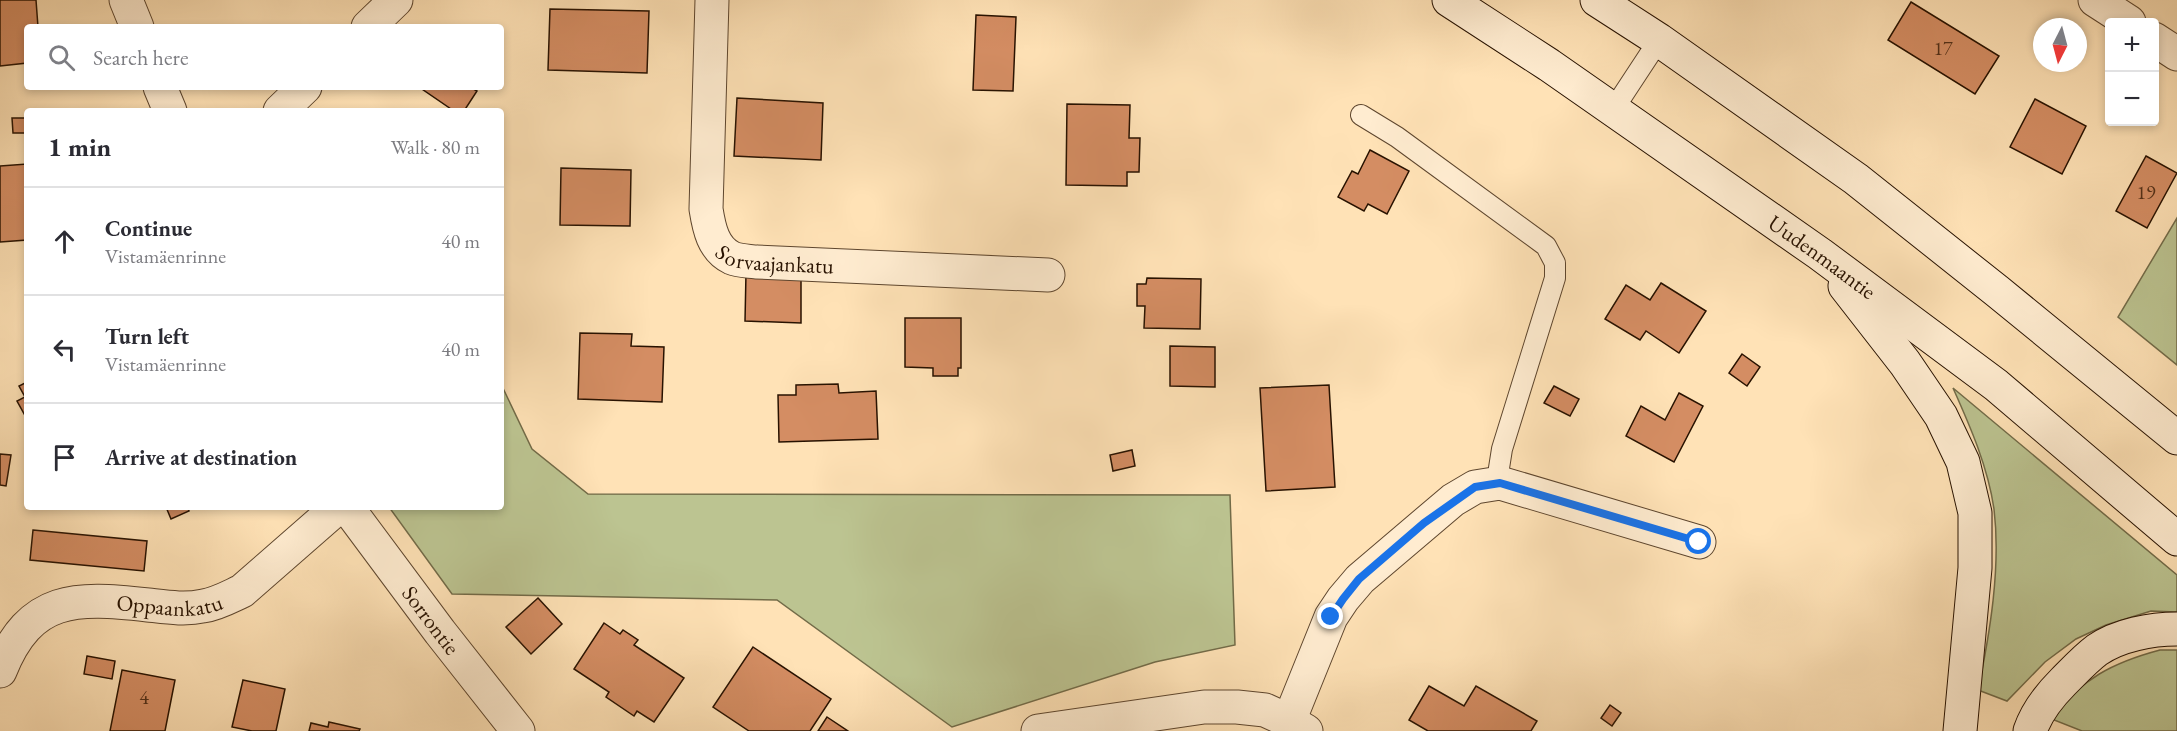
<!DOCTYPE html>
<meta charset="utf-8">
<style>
:root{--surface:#fff;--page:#f2f2f3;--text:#2b2b33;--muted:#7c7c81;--line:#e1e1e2}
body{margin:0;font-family:"EB Garamond",serif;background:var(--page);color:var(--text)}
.controls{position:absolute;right:18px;top:18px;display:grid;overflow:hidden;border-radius:6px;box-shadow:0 3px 9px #0003}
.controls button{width:54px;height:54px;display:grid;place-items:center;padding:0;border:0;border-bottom:2px solid var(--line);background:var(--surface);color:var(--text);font:30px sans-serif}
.compass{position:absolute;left:2033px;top:18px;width:54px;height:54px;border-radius:50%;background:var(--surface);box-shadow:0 3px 9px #0003;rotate:186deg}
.stop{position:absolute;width:18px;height:18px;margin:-14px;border:4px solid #1a73e8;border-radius:50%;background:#fff}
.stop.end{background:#1a73e8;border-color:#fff;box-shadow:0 2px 6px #0008}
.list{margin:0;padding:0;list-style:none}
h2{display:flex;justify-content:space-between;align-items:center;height:78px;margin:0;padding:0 24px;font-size:26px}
h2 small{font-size:20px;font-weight:400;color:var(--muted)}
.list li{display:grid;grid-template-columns:39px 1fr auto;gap:18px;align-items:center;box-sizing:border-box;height:108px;padding:0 24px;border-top:2px solid var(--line)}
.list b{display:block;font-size:22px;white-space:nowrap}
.list p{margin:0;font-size:20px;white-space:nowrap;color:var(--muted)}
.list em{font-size:20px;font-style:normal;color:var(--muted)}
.icon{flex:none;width:33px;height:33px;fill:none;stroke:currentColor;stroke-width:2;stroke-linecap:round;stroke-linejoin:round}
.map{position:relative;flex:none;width:2177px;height:731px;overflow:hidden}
.search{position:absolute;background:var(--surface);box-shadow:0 3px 9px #0003;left:24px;top:24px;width:480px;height:66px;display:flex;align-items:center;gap:15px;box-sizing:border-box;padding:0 21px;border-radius:6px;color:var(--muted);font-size:22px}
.panel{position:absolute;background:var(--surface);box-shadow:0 3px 9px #0003;left:24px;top:108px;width:480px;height:402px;border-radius:6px}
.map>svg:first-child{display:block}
.green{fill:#bcc491;stroke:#726b48;stroke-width:1.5}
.building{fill:#d48d63;stroke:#281200;stroke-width:1.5}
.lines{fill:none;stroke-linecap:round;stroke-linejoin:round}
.service-casing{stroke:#5e462e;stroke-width:22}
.minor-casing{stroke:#5e462e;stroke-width:35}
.secondary-casing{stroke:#281200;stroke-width:35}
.service{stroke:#ffecd0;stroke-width:20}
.minor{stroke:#ffecd0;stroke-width:33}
.secondary{stroke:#ffecd0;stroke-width:33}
.route{stroke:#1a73e8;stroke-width:8}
.labels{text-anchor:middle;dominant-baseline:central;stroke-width:4.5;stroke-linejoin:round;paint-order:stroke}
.number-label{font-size:20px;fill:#533119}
.street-label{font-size:22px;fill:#281200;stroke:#ffecd0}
</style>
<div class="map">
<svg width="2177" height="731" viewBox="0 0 2177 731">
<rect width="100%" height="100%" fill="#ffe2b6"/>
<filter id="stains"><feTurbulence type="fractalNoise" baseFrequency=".00333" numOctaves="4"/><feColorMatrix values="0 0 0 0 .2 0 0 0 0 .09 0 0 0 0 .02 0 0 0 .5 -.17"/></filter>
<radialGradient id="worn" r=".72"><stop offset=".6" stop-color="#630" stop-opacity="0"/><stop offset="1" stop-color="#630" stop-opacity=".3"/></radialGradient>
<g class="green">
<polygon points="2177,218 2177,365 2118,317"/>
<polygon points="501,384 532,449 588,494 1230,495 1235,645 1155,662 952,727 777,600 452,594 389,507 501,507"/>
<path d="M1953 388 2177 575V612L2151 611 2106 625 2076 639 2045 662 2007 701 1978 690C1990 633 2001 567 1994 509 1988 467 1970 426 1953 388Z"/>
<path d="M2160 650H2177V731H2082L2049 718C2083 679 2111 663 2160 650Z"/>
</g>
<g class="building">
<polygon points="0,0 36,0 38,27 27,27 27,63 0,66"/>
<polygon points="1911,2 1999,56 1975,94 1888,40"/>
<polygon points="550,9 649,11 647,73 548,70"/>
<polygon points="976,15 1016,17 1013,91 973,90"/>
<polygon points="419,87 470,87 477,91 464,111 454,111"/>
<polygon points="737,98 823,103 821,160 734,156"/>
<polygon points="2035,99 2086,126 2062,174 2010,147"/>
<polygon points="1067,104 1130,105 1129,138 1140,138 1139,172 1127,172 1127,186 1066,185"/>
<polygon points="12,118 27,118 27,133 13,133"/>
<polygon points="1370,150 1409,171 1387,214 1368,204 1364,211 1338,197 1352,171 1358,174"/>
<polygon points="2146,156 2177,173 2147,228 2116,211"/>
<polygon points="27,164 27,240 0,242 0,166"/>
<polygon points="561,168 631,170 630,226 560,225"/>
<polygon points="746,273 801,275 801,323 745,321"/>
<polygon points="1147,278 1201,279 1200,329 1144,328 1145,306 1137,306 1137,284 1146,284"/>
<polygon points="1661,283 1706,311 1679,353 1646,331 1640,340 1605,319 1626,285 1650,300"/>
<polygon points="905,318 961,318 961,368 958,368 958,376 933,376 933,368 905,367"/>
<polygon points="580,333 632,334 631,346 664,347 662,402 578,399"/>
<polygon points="1170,346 1215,347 1215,387 1170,386"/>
<polygon points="1742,354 1760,367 1747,386 1729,373"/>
<polygon points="27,382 27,419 17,401 25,397 19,386"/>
<polygon points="838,384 839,393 876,391 878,439 779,442 778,395 796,395 796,385"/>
<polygon points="1329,385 1335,487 1266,491 1260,388"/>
<polygon points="1554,386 1579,399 1570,416 1544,403"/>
<polygon points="1679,393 1703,406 1674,462 1626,436 1641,406 1665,420"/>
<polygon points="1132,450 1135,466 1113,471 1110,455"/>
<polygon points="0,454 11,455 6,486 0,485"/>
<polygon points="166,507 187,507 189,511 171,519"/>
<polygon points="33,530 147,541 144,571 30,560"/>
<polygon points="538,598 562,624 531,654 506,627"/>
<polygon points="604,623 620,634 623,630 638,640 634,645 684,678 654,722 637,711 634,716 606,697 609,692 574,669"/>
<polygon points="753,647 831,699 810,731 749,731 713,707"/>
<polygon points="87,656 115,661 112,679 84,674"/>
<polygon points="122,670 175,680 165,731 110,731"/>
<polygon points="243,680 285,689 276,731 252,731 232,727"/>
<polygon points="1429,686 1464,706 1476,686 1537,721 1531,731 1428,731 1409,720"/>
<polygon points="1610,705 1621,713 1612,726 1601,718"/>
<polygon points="827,717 848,731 818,731"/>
<polygon points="329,722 360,729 359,731 309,731 311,723 328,727"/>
</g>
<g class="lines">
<defs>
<g id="service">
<polyline points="1613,110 1659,40"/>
<polyline points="1361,115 1397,137 1546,246 1555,263 1555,278 1502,449 1499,468 1500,483"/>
</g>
<g id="minor">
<polyline points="126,0 137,27"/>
<path id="s1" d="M712 0 706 209C709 228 713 249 732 258 739 261 749 261 756 262L1048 275"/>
<polyline points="2095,0 2129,22"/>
<polyline points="368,27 396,0"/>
<polyline points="2154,39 2177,54"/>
<polyline points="160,87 170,111"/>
<polyline points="280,111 305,87"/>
<path id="s2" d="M347 507 440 632 518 731"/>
<path id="s3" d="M0 671C30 595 76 597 148 605 166 607 185 610 203 606 217 604 229 597 242 591L338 507"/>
<polyline points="1289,721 1331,617 1343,599 1360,579 1453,500 1475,487 1500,483 1699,542"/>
<polyline points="1038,731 1204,707 1237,707 1265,710 1289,721 1306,731"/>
</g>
<g id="secondary">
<path id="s4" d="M1449 0 1549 65 1820 254 1996 385 2177 539"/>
<polyline points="1597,0 1659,40 1856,179 1997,291 2177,438"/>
<polyline points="1845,286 1905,363 1941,416 1963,462 1975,513 1975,568 1960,731"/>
<path d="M2030 731C2037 711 2049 696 2063 682 2074 671 2085 659 2097 650 2119 635 2151 629 2177 629"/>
</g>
</defs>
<use href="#service" class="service-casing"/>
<use href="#minor" class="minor-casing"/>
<use href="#secondary" class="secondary-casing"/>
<use href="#service" class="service"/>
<use href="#minor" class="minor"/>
<use href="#secondary" class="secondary"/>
</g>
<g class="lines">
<polyline class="route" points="1331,617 1343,599 1359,579 1424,523 1475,487 1500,483 1699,542"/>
</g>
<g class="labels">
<g class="number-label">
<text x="1943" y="48">17</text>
<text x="2146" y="192">19</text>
<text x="144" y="697">4</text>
</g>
<g class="street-label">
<text stroke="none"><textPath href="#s1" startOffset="310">Sorvaajankatu</textPath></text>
<text stroke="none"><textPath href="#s4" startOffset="453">Uudenmaantie</textPath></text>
<text stroke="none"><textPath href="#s3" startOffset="202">Oppaankatu</textPath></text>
<text stroke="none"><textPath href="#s2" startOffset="141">Sorrontie</textPath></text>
</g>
</g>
<rect width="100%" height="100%" filter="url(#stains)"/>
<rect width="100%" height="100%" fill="url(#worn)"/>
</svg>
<div class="controls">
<button>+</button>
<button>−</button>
</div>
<svg class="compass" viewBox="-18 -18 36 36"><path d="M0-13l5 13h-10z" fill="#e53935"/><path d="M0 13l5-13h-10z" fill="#7c7c81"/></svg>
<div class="stop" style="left:1699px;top:542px"></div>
<div class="stop end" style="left:1331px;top:617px"></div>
<div class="search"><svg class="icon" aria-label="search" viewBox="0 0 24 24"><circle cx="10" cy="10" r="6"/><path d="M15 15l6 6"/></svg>Search here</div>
<section class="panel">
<h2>1 min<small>Walk · 80 m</small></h2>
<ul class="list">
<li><svg class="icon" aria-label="ahead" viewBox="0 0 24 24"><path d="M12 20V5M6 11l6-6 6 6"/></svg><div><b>Continue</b><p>Vistamäenrinne</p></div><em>40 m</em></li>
<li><svg class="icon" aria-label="left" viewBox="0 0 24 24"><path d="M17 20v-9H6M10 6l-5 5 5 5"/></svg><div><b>Turn left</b><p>Vistamäenrinne</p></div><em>40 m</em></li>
<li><svg class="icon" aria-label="arrive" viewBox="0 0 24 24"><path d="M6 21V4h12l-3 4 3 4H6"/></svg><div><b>Arrive at destination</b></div></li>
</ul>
</section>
</div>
